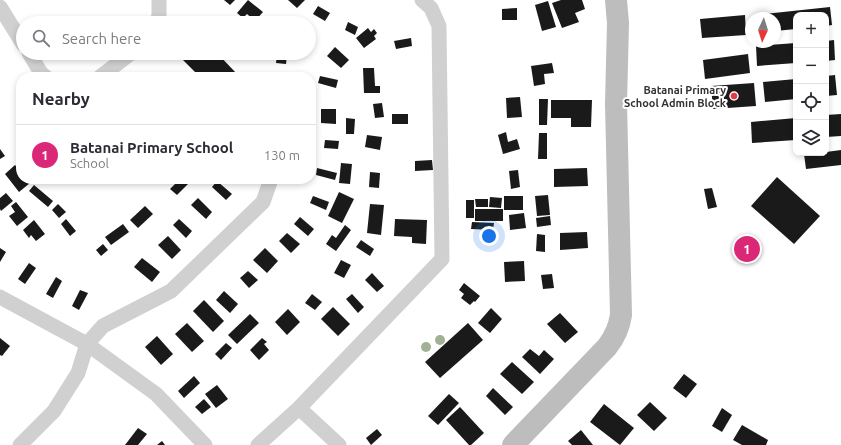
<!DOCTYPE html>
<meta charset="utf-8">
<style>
:root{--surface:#fff;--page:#f2f2f3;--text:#2b2b33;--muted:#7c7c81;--line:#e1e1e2;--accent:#db2777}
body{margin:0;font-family:Ubuntu,sans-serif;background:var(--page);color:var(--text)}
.controls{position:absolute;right:12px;top:12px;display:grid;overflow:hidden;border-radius:8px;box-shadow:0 2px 6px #0003}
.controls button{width:36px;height:36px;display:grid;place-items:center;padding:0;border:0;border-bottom:1px solid var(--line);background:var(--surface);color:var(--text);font:20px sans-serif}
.compass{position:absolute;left:745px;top:12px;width:36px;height:36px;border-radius:50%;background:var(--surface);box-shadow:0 2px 6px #0003;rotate:184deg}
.you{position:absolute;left:489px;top:236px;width:14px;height:14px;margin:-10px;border:3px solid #fff;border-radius:50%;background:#1a73e8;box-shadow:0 0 0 6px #1a73e833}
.badge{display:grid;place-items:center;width:26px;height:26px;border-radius:50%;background:var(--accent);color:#fff;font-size:13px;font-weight:700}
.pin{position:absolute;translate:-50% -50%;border:2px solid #fff;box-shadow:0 1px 4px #0006}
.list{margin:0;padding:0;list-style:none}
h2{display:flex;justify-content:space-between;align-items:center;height:52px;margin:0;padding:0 16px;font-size:17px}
h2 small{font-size:13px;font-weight:400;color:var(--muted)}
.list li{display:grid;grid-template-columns:26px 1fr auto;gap:12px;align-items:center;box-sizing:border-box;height:60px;padding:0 16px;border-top:1px solid var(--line)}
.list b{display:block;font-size:15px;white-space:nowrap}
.list p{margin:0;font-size:13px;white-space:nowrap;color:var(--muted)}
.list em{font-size:13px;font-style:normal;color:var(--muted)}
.icon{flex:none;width:22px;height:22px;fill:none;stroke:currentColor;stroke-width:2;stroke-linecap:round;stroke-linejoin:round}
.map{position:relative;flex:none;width:841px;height:445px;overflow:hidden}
.search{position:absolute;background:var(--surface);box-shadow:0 2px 6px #0003;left:16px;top:16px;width:300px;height:44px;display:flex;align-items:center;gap:10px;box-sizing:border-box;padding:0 14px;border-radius:22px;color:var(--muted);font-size:15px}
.panel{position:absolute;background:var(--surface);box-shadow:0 2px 6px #0003;left:16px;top:72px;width:300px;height:112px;border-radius:16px}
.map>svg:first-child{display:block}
.building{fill:#1a1a1a}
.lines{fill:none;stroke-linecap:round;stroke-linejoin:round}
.street{stroke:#d0d0d0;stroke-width:15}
.secondary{stroke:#bdbdbd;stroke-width:22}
.tree{fill:#a2b095}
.poi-dot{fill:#e63946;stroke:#fff;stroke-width:1.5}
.labels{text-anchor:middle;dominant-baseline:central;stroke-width:4;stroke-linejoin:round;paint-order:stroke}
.poi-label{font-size:11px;font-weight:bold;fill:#333;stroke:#fff;text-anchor:end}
</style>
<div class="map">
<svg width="841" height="445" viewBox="0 0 841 445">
<rect width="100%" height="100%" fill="#fff"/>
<g class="building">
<polygon points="224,0 235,0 230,5"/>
<polygon points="248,0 263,12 255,21 247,14 243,18 237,13"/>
<polygon points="288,0 305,0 297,8"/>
<polygon points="561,0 582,0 585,9 575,13 579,22 562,28 552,3"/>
<polygon points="548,1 556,27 542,31 535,5"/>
<polygon points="318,6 330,13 325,21 313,14"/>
<polygon points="830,7 832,25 826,26 826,15 796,15 796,29 775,31 775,18 754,18 754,15"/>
<polygon points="517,8 517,20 502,20 502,9"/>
<polygon points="745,15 746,35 702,38 700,19"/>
<polygon points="348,22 358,27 355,35 345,30"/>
<polygon points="368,28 371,32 374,29 377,33 374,36 376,39 364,48 356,38"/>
<polygon points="411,38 412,46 396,49 394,41"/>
<polygon points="834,40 835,60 826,61 826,41"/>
<polygon points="796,43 796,63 757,66 756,46"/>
<polygon points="335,47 349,60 341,68 327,56"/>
<polygon points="184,53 217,53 237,74 233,77 200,77 180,57"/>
<polygon points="277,54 287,55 286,64 276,63"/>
<polygon points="748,54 750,73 705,79 703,60"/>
<polygon points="552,63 554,73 544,74 545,84 534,86 531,66"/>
<polygon points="363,68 374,68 375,86 380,86 380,93 364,93"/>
<polygon points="835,75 837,95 826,96 826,76"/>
<polygon points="320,76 338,80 336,88 318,83"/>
<polygon points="796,79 796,99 765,102 763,82"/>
<polygon points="754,83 756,106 713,109 711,86"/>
<polygon points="520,97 522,117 507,118 506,98"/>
<polygon points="539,99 548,99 547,125 539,125"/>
<polygon points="551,100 592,100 591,127 571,127 571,118 551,118"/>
<polygon points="382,103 384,117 375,118 373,104"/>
<polygon points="321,109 336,109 336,124 321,123"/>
<rect x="392" y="114" width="16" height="10"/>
<polygon points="841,114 841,136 826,137 826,115"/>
<polygon points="346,118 355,119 354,134 346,134"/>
<polygon points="796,118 796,140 752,143 751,122"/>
<polygon points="506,132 508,142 517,139 520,149 503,154 498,135"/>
<polygon points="539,133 547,133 547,159 538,159"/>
<polygon points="367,135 382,137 380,150 365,147"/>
<polygon points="325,140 339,141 338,149 324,148"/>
<polygon points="0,149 5,156 0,159"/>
<polygon points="841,150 841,165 806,169 804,154 826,153 826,152"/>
<polygon points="432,160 433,170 415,171 415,161"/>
<polygon points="341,163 352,164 350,184 339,183"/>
<polygon points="15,165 21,172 21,179 26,179 30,183 19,192 5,174"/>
<polygon points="317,168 337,173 335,180 316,175"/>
<polygon points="587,168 588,186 554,187 554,169"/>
<polygon points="518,170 520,187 511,189 509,171"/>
<polygon points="370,172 380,173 379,188 369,187"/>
<polygon points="777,177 820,216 794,244 751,206"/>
<polygon points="180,179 191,179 192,180 177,195 170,189"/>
<polygon points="217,181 232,194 226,200 212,187"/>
<polygon points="34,185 53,201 48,207 29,191"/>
<polygon points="712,188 717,207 708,209 704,189"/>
<polygon points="339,192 354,199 342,223 328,216"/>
<polygon points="6,193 13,201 1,211 0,209 0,198"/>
<polygon points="548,195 550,215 537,216 535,196"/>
<polygon points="313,196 329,202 326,210 310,203"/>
<rect x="504" y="196" width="19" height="14"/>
<polygon points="490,197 502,198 501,208 489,207"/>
<polygon points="198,198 212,212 206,219 191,205"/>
<polygon points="475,199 488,199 488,207 476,207"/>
<rect x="466" y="200" width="8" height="18"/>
<polygon points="16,202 28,217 17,226 9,216 15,212 11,206"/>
<polygon points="58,204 66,212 59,218 52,210"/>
<polygon points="370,204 384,205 381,235 367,233"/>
<polygon points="145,206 153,214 138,228 130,220"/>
<rect x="475" y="209" width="28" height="12"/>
<polygon points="524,213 526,228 510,230 509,215"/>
<polygon points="550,216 551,225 537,227 536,218"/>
<polygon points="300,217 314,229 308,236 294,224"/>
<polygon points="66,219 76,231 70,236 61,224"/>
<polygon points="179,219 192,231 186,238 173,225"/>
<polygon points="395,219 427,220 426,244 412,243 412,237 394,236"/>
<polygon points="34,220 45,234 36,241 31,235 29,238 23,230"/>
<polygon points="472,222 494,223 493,230 471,229"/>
<polygon points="123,224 129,232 111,245 105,237"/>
<polygon points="345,225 351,230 336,251 326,244 332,235 336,238"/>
<polygon points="587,232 588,248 560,250 560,233"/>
<polygon points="287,233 300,244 291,253 279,241"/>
<polygon points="537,234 545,235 545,252 536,251"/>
<polygon points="168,236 181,250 172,259 158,245"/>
<polygon points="361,240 374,249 370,256 356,247"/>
<polygon points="103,244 108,250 101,256 96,250"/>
<polygon points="0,248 6,252 0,262"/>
<polygon points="265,248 278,261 267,273 253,260"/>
<polygon points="142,258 160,272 152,282 134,267"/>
<polygon points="341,260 351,265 344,278 334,273"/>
<polygon points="524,261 525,281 505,282 504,262"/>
<polygon points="29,263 36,268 25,284 18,279"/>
<polygon points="248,271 258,280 249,288 240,278"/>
<polygon points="372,273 384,286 377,292 365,280"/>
<polygon points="552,274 554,288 543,289 541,275"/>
<polygon points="56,277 62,281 53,298 46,294"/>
<polygon points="464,283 480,296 475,302 474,301 470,305 461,298 464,294 459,290"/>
<polygon points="80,290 88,293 79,310 72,306"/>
<polygon points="224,291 238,304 230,313 216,300"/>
<polygon points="312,294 322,302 315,310 305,303"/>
<polygon points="352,294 364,307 358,313 346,299"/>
<polygon points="204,300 224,321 213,332 193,311"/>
<polygon points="333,307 350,324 338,336 321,319"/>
<polygon points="491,308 502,319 490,333 478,323"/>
<polygon points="288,309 300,322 287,335 275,322"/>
<polygon points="560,313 578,332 565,343 547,324"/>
<polygon points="250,314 259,323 237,344 228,335"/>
<polygon points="187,323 204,341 192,352 175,334"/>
<polygon points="468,323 483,340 440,378 425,362"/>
<polygon points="157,336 173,354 161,365 145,347"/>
<polygon points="0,338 10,346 2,356 0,355"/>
<polygon points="262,338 267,342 264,344 269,350 259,360 250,350"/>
<polygon points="226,343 232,348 221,360 215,354"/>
<polygon points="530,349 539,356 544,350 554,359 540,374 522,357"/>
<polygon points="512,362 534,382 522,394 500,374"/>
<polygon points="684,374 697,384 686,398 673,388"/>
<polygon points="194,376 200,383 184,398 178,391"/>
<polygon points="217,385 228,399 216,408 205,394"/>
<polygon points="493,388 513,407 505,415 486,396"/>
<polygon points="449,394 459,403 438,425 428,416"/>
<polygon points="204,399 211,407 202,414 195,407"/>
<polygon points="650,402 667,418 654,431 637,415"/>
<polygon points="604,404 634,428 620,445 590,422"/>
<polygon points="460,407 484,433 471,445 469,445 446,420"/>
<polygon points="722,408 732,415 722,432 712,426"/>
<polygon points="742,425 768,440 766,445 742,445 733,440"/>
<polygon points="138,428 147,434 138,445 125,445"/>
<polygon points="377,429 382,435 371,445 366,438"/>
<polygon points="581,430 593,445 572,445 568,441"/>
<polygon points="162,441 165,445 157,445"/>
</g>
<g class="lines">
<g class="street">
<polyline points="0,7 23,44"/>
<polyline points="156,23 159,16 159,0"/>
<polyline points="29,53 41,73 46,77"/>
<polyline points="100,77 131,53"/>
<polyline points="0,297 87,344 156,394 205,445"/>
<polyline points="299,408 339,445"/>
<polyline points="20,445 54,411 78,373 87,344 103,326 171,291 263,202 271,179"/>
<polyline points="258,445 299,408 442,259 439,26 431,8 422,0"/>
</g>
<path class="secondary" d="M513 445 607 347C615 337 619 328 621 315L616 104 618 23 616 0"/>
</g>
<g class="tree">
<circle cx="440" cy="340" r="5"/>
<circle cx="426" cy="347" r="5"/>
</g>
<circle class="poi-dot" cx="734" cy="96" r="4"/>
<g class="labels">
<g class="poi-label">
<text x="726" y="90">Batanai Primary<tspan x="726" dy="13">School Admin Block</tspan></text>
</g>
</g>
</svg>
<div class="controls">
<button>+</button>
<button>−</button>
<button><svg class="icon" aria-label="locate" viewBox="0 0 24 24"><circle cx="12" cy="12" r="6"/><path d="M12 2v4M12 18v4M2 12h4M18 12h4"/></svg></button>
<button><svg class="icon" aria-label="layers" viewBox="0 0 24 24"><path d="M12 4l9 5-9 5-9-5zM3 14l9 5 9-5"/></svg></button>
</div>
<svg class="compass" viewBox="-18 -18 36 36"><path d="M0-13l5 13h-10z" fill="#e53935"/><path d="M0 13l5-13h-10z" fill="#7c7c81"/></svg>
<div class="you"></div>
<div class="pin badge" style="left:747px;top:249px">1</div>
<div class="search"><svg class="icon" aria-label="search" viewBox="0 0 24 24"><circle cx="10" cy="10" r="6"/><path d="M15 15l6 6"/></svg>Search here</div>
<section class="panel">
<h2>Nearby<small></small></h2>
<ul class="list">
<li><span class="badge">1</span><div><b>Batanai Primary School</b><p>School</p></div><em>130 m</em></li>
</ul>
</section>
</div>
